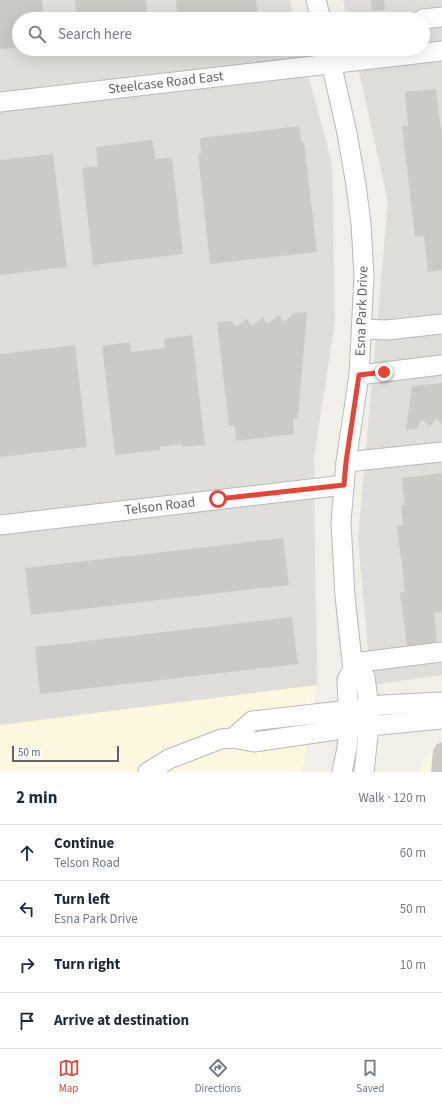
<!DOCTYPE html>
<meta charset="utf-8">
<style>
:root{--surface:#fff;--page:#f6f6f7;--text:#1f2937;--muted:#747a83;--line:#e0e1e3;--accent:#ea4335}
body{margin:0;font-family:"Source Sans 3",sans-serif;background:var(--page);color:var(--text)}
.scale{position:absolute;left:12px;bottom:10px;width:107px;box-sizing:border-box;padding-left:4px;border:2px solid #5f6368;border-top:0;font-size:11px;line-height:14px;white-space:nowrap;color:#5f6368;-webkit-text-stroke:3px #fff;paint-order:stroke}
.stop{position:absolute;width:12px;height:12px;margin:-9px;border:3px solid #ea4335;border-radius:50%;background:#fff}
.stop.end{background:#ea4335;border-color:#fff;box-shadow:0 1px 4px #0008}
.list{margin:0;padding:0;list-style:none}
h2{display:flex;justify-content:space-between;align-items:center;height:52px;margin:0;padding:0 16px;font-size:17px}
h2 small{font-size:13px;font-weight:400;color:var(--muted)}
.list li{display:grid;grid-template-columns:26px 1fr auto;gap:12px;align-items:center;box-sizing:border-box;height:56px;padding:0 16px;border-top:1px solid var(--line)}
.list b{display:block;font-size:15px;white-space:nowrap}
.list p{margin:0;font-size:13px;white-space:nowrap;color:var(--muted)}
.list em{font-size:13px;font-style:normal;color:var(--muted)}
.icon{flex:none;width:22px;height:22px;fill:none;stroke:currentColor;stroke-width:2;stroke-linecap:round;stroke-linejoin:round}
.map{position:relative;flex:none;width:442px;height:772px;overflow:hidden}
.search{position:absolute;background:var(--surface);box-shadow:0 4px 16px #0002;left:12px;right:12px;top:12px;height:44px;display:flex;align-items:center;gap:10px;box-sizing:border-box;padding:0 14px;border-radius:22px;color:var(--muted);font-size:15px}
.sheet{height:276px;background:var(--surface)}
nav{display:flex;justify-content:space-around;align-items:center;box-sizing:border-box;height:56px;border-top:1px solid var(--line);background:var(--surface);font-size:11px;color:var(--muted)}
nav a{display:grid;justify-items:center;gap:2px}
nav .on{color:var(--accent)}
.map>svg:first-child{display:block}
.commercial{fill:#fef7e0}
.industrial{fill:#e0deda}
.building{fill:#cccac5}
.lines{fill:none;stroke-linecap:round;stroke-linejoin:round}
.minor-casing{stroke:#b5b8bc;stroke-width:21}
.minor{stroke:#fff;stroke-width:19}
.route{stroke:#ea4335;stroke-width:5}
.labels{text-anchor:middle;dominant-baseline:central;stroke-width:3.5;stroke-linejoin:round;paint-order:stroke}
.street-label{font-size:14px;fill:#5f6368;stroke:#fff}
</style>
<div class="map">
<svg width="442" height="772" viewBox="0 0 442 772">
<rect width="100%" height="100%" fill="#f1efe8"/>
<g class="commercial">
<polygon points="317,685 302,772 0,772 0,725"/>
<polygon points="442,746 442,772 421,772 422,760 434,748"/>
</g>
<g class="industrial">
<polygon points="0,0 290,0 294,19 19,19 19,49 301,49 332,163 335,322 314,457 317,685 0,725"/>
<polygon points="343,0 442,0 442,675 371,685 358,538 388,202 354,49 423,49 423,19 347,19"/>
</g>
<g class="building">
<polygon points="0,0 42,0 44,19 19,19 19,48 0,49"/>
<polygon points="75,0 146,0 148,19 77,19"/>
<polygon points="176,0 256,0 258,19 178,19"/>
<polygon points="371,0 384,0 385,10 372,11"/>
<polygon points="436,89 442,138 442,270 428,272 424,236 415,237 402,126 408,126 405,92"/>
<polygon points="299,126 301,142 304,142 317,252 210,264 198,154 201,154 200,138"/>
<polygon points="151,140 153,141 155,159 172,158 183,254 93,265 82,168 98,166 96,147"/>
<polygon points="53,154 67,267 0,275 0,160"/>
<polygon points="307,312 298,418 293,419 294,434 236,441 235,426 229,426 217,322 231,321 236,327 247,319 252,326 263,317 267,324 279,315 284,322 294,313"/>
<polygon points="192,335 205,445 182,447 182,444 160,447 160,450 115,455 102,346 130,342 131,352 165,348 164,339"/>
<polygon points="75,345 87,447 0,457 0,354"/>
<polygon points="442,383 442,424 436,419 430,426 422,420 416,429 406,430 412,386"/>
<polygon points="442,473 442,612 434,613 437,642 407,646 400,593 405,592 401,556 399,554 400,552 397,526 403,525 401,505 405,505 403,490 401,488 403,486 402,478"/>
<polygon points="283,538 289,585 31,615 25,568"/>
<polygon points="292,617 298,664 40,694 35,647"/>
<polygon points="442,742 442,772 431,772 433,750 437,744"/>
</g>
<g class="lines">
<defs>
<g id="minor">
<polyline points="316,0 321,19"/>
<polyline points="423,19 442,17"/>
<polyline points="328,49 347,133 356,185 361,224 364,276 359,375 346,462 341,522 345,596 353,670 347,680 349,728 347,748 342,772"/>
<path id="s1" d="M0 102 442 51"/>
<polyline points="362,329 387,330 442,324"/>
<polyline points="359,375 442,365"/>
<polyline points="346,462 442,452"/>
<path id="s2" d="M0 525 344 485"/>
<polyline points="353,663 442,652"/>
<polyline points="353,670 365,677 369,708 369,726 364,772"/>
<polyline points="233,738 252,721 349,710 382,705 442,702"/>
<polyline points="148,772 169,759 221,739 233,738 254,742 349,728 442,719"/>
</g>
</defs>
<use href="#minor" class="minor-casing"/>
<use href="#minor" class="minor"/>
</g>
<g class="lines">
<polyline class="route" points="218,499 344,485 346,462 359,375 384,372"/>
</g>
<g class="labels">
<g class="street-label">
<text stroke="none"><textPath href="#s1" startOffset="167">Steelcase Road East</textPath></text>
<text transform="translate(362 311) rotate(-88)">Esna Park Drive</text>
<text stroke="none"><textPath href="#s2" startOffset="161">Telson Road</textPath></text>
</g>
</g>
</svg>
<div class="scale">50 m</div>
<div class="stop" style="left:218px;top:499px"></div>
<div class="stop end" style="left:384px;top:372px"></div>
<div class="search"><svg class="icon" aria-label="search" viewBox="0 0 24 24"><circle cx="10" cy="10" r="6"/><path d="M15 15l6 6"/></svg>Search here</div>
</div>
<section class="sheet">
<h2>2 min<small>Walk · 120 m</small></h2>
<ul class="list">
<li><svg class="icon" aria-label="ahead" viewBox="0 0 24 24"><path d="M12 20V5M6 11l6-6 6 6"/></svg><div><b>Continue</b><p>Telson Road</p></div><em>60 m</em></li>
<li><svg class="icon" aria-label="left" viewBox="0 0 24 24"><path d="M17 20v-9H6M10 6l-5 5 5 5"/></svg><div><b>Turn left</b><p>Esna Park Drive</p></div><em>50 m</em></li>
<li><svg class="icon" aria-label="right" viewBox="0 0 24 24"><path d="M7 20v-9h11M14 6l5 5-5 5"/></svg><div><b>Turn right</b></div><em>10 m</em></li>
<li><svg class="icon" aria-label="arrive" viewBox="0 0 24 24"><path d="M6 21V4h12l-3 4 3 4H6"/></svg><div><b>Arrive at destination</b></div></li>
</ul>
</section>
<nav>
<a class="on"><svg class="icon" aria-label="map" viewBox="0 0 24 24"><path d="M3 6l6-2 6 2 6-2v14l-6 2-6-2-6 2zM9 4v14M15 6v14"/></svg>Map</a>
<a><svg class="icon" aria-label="directions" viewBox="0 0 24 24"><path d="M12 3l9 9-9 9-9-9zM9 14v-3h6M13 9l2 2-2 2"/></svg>Directions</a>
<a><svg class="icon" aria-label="saved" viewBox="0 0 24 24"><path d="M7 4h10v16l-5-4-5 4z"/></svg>Saved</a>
</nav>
